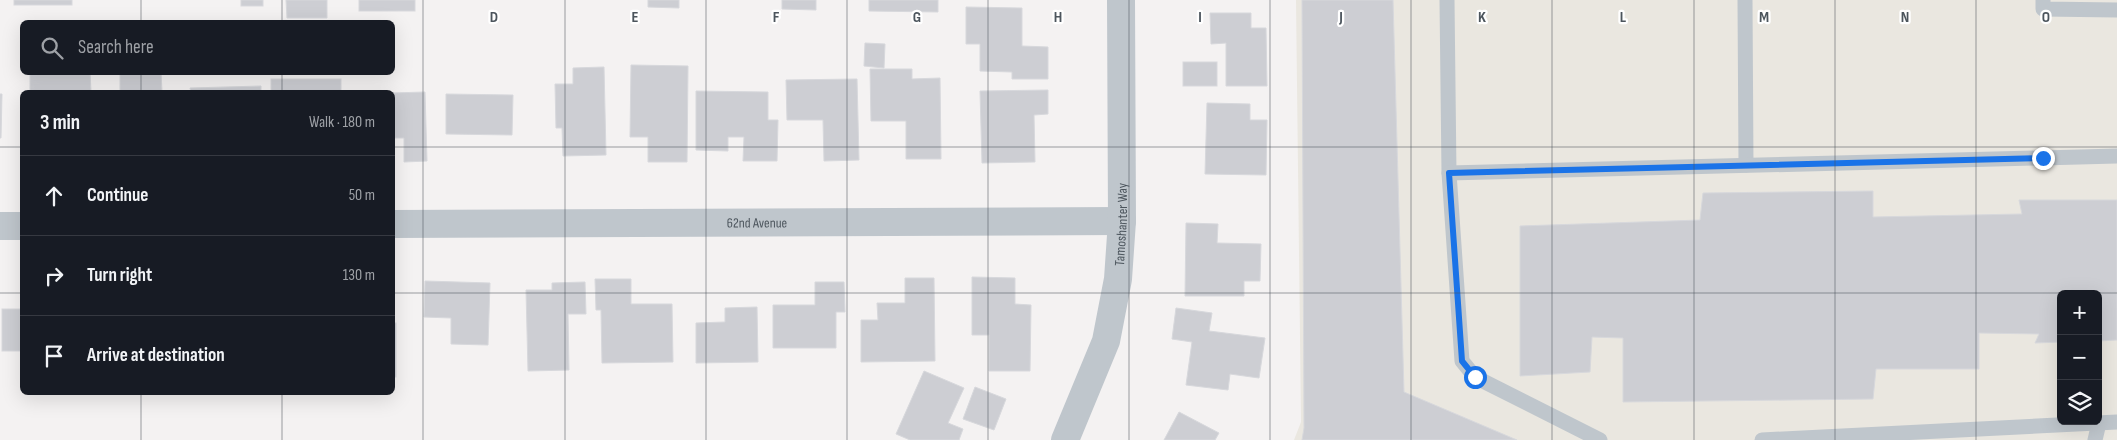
<!DOCTYPE html>
<meta charset="utf-8">
<style>
:root{--surface:#171b24;--page:#20242c;--text:#f1f3f6;--muted:#9ea1a6;--line:#363941}
body{margin:0;font-family:"Sofia Sans Condensed",sans-serif;background:var(--page);color:var(--text)}
.controls{position:absolute;right:15px;bottom:15px;display:grid;overflow:hidden;border-radius:8px;box-shadow:0 5px 20px #0002}
.controls button{width:45px;height:45px;display:grid;place-items:center;padding:0;border:0;border-bottom:1px solid var(--line);background:var(--surface);color:var(--text);font:25px sans-serif}
.stop{position:absolute;width:15px;height:15px;margin:-11px;border:4px solid #1a73e8;border-radius:50%;background:#fff}
.stop.end{background:#1a73e8;border-color:#fff;box-shadow:0 1px 5px #0008}
.list{margin:0;padding:0;list-style:none}
h2{display:flex;justify-content:space-between;align-items:center;height:65px;margin:0;padding:0 20px;font-size:21px}
h2 small{font-size:16px;font-weight:400;color:var(--muted)}
.list li{display:grid;grid-template-columns:32px 1fr auto;gap:15px;align-items:center;box-sizing:border-box;height:80px;padding:0 20px;border-top:1px solid var(--line)}
.list b{display:block;font-size:19px;white-space:nowrap}
.list em{font-size:16px;font-style:normal;color:var(--muted)}
.icon{flex:none;width:28px;height:28px;fill:none;stroke:currentColor;stroke-width:2;stroke-linecap:round;stroke-linejoin:round}
.map{position:relative;flex:none;width:2117px;height:440px;overflow:hidden}
.search{position:absolute;background:var(--surface);box-shadow:0 5px 20px #0002;left:20px;top:20px;width:375px;height:55px;display:flex;align-items:center;gap:12px;box-sizing:border-box;padding:0 18px;border-radius:8px;color:var(--muted);font-size:19px}
.panel{position:absolute;background:var(--surface);box-shadow:0 5px 20px #0002;left:20px;top:90px;width:375px;height:305px;border-radius:8px}
.map>svg:first-child{display:block}
.commercial{fill:#eae7e0;fill-rule:evenodd}
.building{fill:#cdced3;stroke:#d7d8dc}
.lines{fill:none;stroke-linecap:round;stroke-linejoin:round}
.lane{stroke:#bfc6cc;stroke-width:15}
.street{stroke:#bfc6cc;stroke-width:28}
.route{stroke:#1a73e8;stroke-width:6}
.grid{fill:none;stroke:#4c555d;stroke-width:1;stroke-opacity:0.55}
.labels{text-anchor:middle;dominant-baseline:central;stroke-width:4.5;stroke-linejoin:round;paint-order:stroke}
.street-label{font-size:14px;fill:#4c555d;stroke:#fff}
.grid-label{font-size:16px;text-anchor:middle;font-weight:bold;fill:#4c555d;stroke:#fff;stroke-width:4.5;stroke-linejoin:round;paint-order:stroke}
</style>
<div class="map">
<svg width="2117" height="440" viewBox="0 0 2117 440">
<rect width="100%" height="100%" fill="#f4f2f2"/>
<path class="commercial" d="M1296 0H2117V440H1294L1301 422ZM2061 294H2098V421H2061Z"/>
<g class="building">
<rect x="14" y="0" width="58" height="5"/>
<rect x="241" y="0" width="22" height="6"/>
<polygon points="286,0 327,0 327,18 287,18"/>
<rect x="359" y="0" width="56" height="11"/>
<polygon points="648,0 679,0 679,8 648,7"/>
<polygon points="782,0 816,0 816,10 782,9"/>
<polygon points="869,0 938,0 938,12 869,11"/>
<polygon points="1302,0 1393,0 1404,392 1517,440 1302,440 1304,428"/>
<polygon points="966,7 1022,8 1022,46 1048,47 1048,79 1012,79 1012,72 980,71 980,44 966,44"/>
<polygon points="1210,13 1251,13 1251,28 1266,28 1267,86 1226,86 1226,43 1211,44"/>
<polygon points="865,43 885,44 884,68 864,66"/>
<rect x="1183" y="62" width="34" height="24"/>
<polygon points="631,65 688,66 687,162 648,162 648,137 630,137"/>
<polygon points="604,67 606,155 563,156 562,128 556,128 555,84 573,84 573,68"/>
<polygon points="870,69 912,69 912,79 940,78 941,159 906,159 906,121 871,121"/>
<polygon points="30,72 90,72 91,92 30,92"/>
<polygon points="120,72 161,72 162,92 120,92"/>
<rect x="271" y="79" width="70" height="13"/>
<polygon points="857,79 859,160 824,161 823,120 787,120 786,80"/>
<polygon points="261,86 261,92 191,92 190,88"/>
<polygon points="1048,90 1048,114 1034,115 1035,162 982,163 980,91"/>
<polygon points="696,91 768,92 768,120 778,120 777,161 743,161 744,137 728,137 728,151 696,150"/>
<polygon points="425,92 427,161 404,162 404,138 392,138 392,93"/>
<polygon points="0,94 2,94 1,138 0,138"/>
<polygon points="446,94 513,95 512,135 446,134"/>
<polygon points="1207,103 1250,104 1250,120 1267,120 1266,175 1205,174"/>
<polygon points="1873,191 1873,217 2022,214 2019,200 2117,200 2117,340 2098,341 2098,294 2061,294 2061,342 2035,343 2039,334 1979,333 1979,369 1876,369 1873,399 1623,402 1623,338 1592,337 1590,372 1520,376 1520,226 1700,220 1703,193"/>
<polygon points="1186,223 1218,224 1217,243 1261,244 1260,281 1244,281 1244,296 1185,296"/>
<polygon points="972,277 1015,278 1015,304 1031,305 1030,371 989,371 989,335 972,335"/>
<polygon points="905,278 934,278 935,361 861,362 861,320 878,320 877,303 905,303"/>
<polygon points="595,279 631,279 631,304 672,304 673,362 602,363 601,310 596,310"/>
<polygon points="425,281 490,283 488,345 451,344 451,318 424,317"/>
<polygon points="585,282 586,314 568,314 569,370 528,371 526,290 552,290 552,283"/>
<polygon points="815,282 844,282 845,312 836,312 836,348 773,348 773,305 815,305"/>
<polygon points="757,307 758,362 696,363 696,323 725,322 725,308"/>
<polygon points="1176,308 1212,313 1209,331 1265,338 1259,378 1230,374 1228,390 1186,385 1192,342 1172,339"/>
<rect x="2" y="309" width="20" height="42"/>
<rect x="392" y="323" width="4" height="54"/>
<polygon points="924,371 964,388 948,423 963,429 959,440 910,440 896,434"/>
<polygon points="975,387 1006,399 994,430 963,419"/>
<polygon points="1179,412 1219,433 1215,440 1164,440"/>
</g>
<g class="lines">
<g class="lane">
<polyline points="1447,0 1449,173 1462,361 1475,377 1600,440"/>
<polyline points="1745,0 1746,165"/>
<polyline points="2043,0 2043,9 2117,10"/>
<polyline points="1449,173 2117,156"/>
<polyline points="1762,440 2117,422"/>
<polyline points="2095,440 2099,423"/>
</g>
<g class="street">
<path id="s1" d="M392 224 1122 221"/>
<polyline points="0,226 22,226"/>
<path id="s2" d="M1065 440 1106 341 1118 279 1122 221 1121 0"/>
</g>
</g>
<g class="lines">
<polyline class="route" points="1475,377 1462,361 1449,173 2043,158"/>
</g>
<path class="grid" d="M141 0V22M282 0V22M423 0V440M565 0V440M706 0V440M847 0V440M988 0V440M1129 0V440M1270 0V440M1411 0V440M1552 0V440M1694 0V440M1835 0V440M1976 0V440M141 72V92M282 72V92M0 147H22M392 147H2117M0 293H22M392 293H2117M141 392V440M282 392V440"/>
<g class="labels">
<g class="street-label">
<text stroke="none"><textPath href="#s1" startOffset="365">62nd Avenue</textPath></text>
<text stroke="none"><textPath href="#s2" startOffset="225">Tamoshanter Way</textPath></text>
</g>
</g>
<g class="grid-label">
<text x="494" y="22">D</text>
<text x="635" y="22">E</text>
<text x="776" y="22">F</text>
<text x="917" y="22">G</text>
<text x="1058" y="22">H</text>
<text x="1200" y="22">I</text>
<text x="1341" y="22">J</text>
<text x="1482" y="22">K</text>
<text x="1623" y="22">L</text>
<text x="1764" y="22">M</text>
<text x="1905" y="22">N</text>
<text x="2046" y="22">O</text>
</g>
</svg>
<div class="controls">
<button>+</button>
<button>−</button>
<button><svg class="icon" aria-label="layers" viewBox="0 0 24 24"><path d="M12 4l9 5-9 5-9-5zM3 14l9 5 9-5"/></svg></button>
</div>
<div class="stop" style="left:1475px;top:377px"></div>
<div class="stop end" style="left:2043px;top:158px"></div>
<div class="search"><svg class="icon" aria-label="search" viewBox="0 0 24 24"><circle cx="10" cy="10" r="6"/><path d="M15 15l6 6"/></svg>Search here</div>
<section class="panel">
<h2>3 min<small>Walk · 180 m</small></h2>
<ul class="list">
<li><svg class="icon" aria-label="ahead" viewBox="0 0 24 24"><path d="M12 20V5M6 11l6-6 6 6"/></svg><div><b>Continue</b></div><em>50 m</em></li>
<li><svg class="icon" aria-label="right" viewBox="0 0 24 24"><path d="M7 20v-9h11M14 6l5 5-5 5"/></svg><div><b>Turn right</b></div><em>130 m</em></li>
<li><svg class="icon" aria-label="arrive" viewBox="0 0 24 24"><path d="M6 21V4h12l-3 4 3 4H6"/></svg><div><b>Arrive at destination</b></div></li>
</ul>
</section>
</div>
